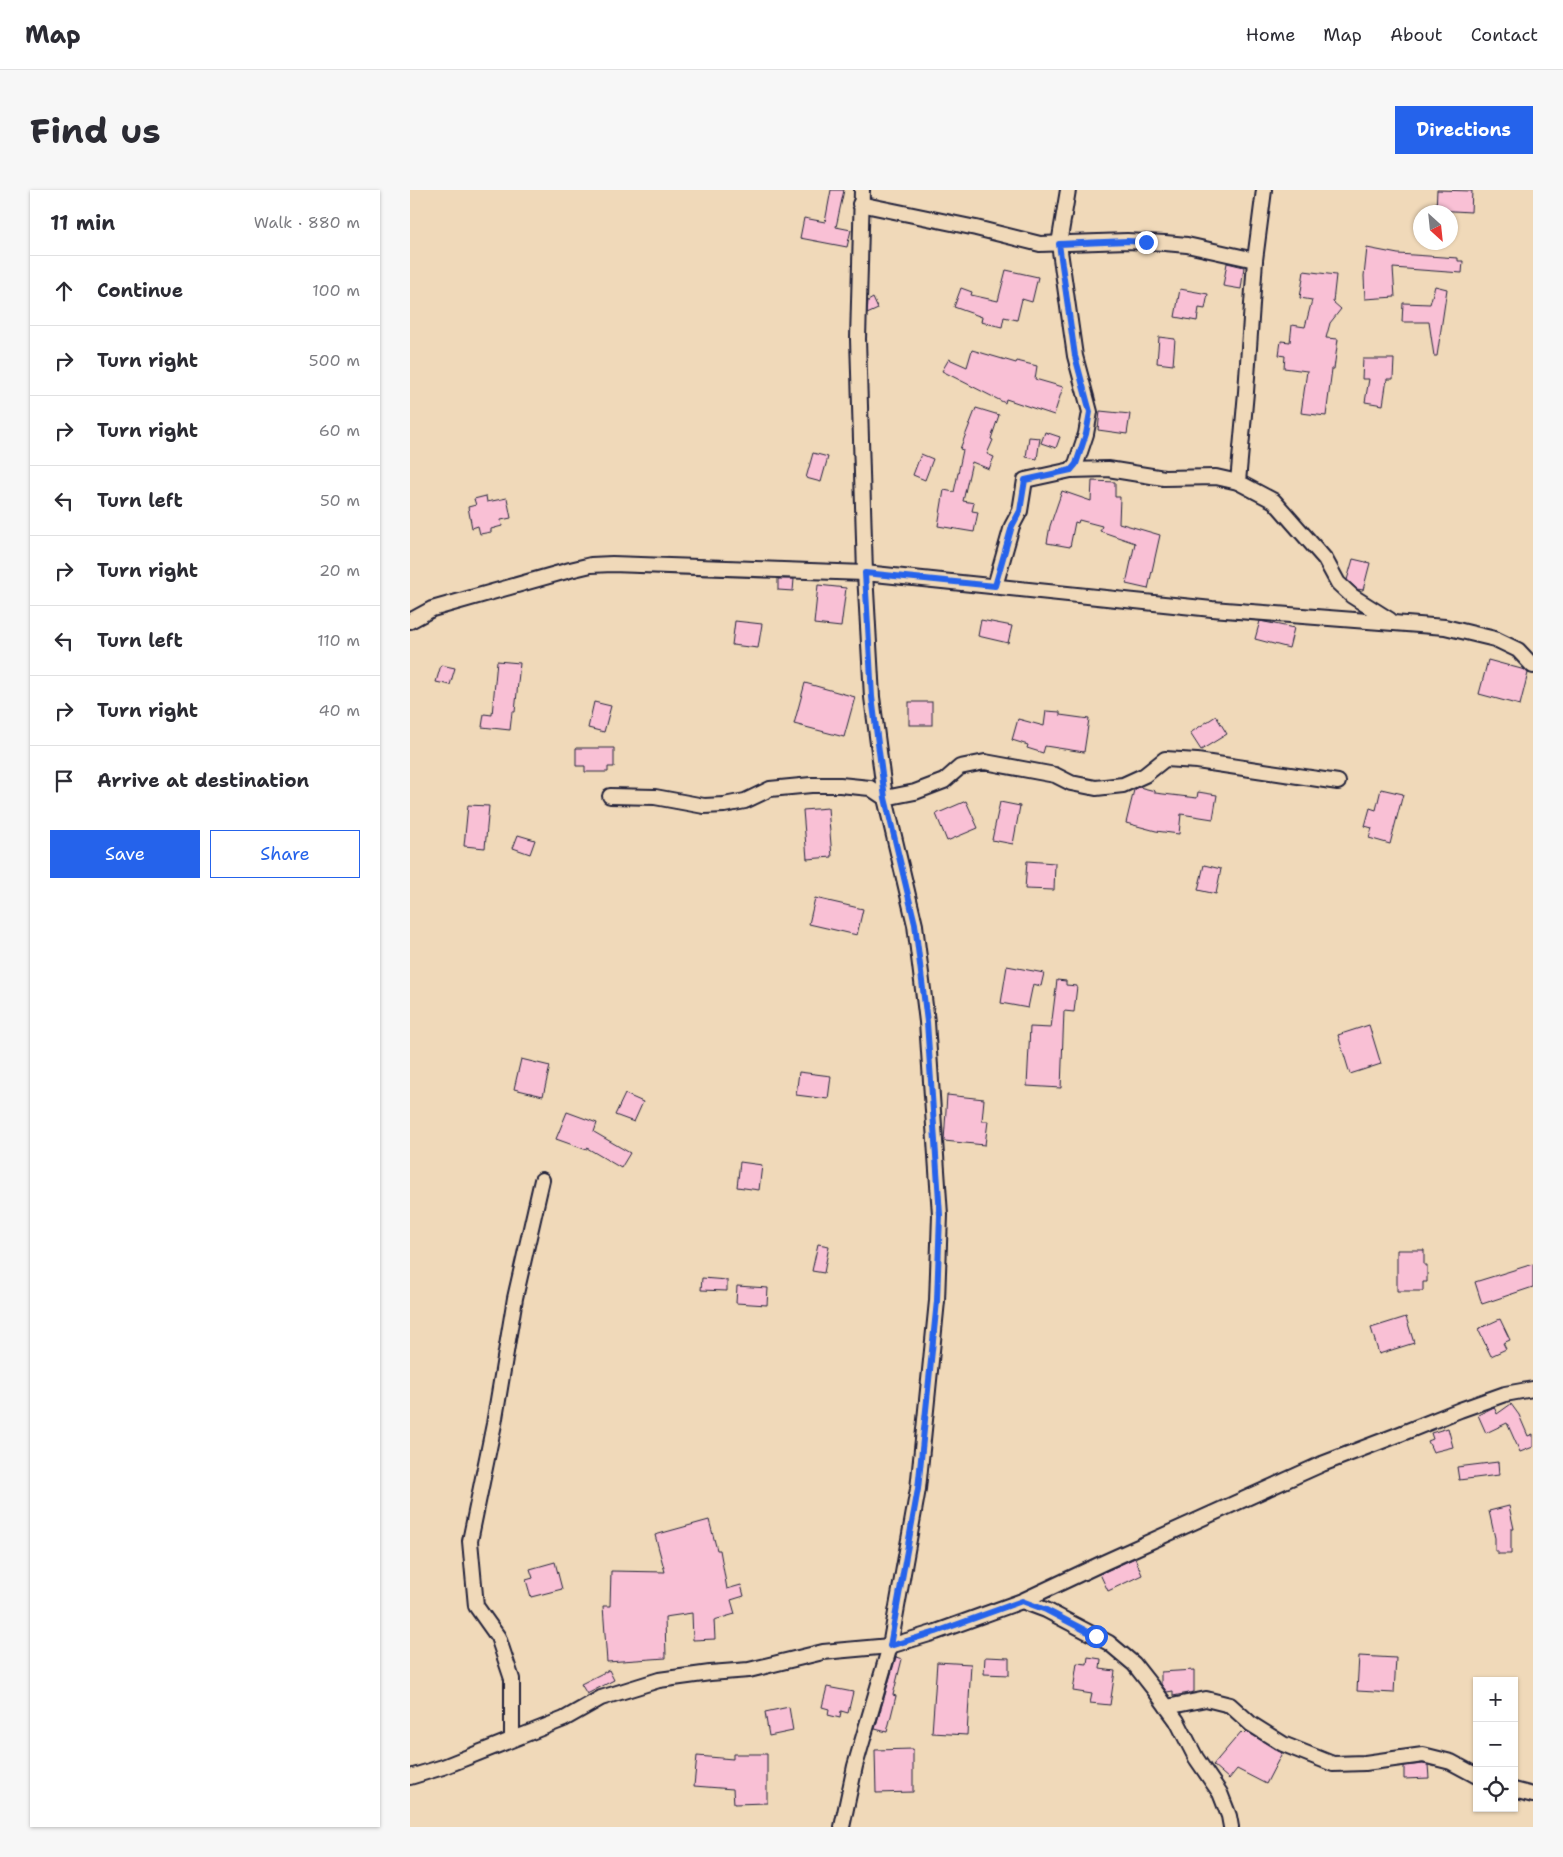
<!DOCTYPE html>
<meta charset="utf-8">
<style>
:root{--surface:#fff;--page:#f7f7f7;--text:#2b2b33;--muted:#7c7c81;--line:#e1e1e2;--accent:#2563eb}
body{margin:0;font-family:"Shantell Sans",sans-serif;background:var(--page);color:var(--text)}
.controls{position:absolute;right:15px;bottom:15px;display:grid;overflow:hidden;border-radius:0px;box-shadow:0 1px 4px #0004}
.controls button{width:45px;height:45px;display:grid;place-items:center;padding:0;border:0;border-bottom:1px solid var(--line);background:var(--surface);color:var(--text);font:25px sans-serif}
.compass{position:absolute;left:1003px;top:15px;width:45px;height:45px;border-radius:50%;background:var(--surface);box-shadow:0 1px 4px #0004;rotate:153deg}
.stop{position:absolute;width:15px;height:15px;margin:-11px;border:4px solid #2563eb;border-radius:50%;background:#fff}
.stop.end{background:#2563eb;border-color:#fff;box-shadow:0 1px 5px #0008}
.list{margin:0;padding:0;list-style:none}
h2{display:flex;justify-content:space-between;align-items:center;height:65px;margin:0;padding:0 20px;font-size:21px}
h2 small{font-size:16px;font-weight:400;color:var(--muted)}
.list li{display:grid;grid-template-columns:32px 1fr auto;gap:15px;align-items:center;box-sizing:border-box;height:70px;padding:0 20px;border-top:1px solid var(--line)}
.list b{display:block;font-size:19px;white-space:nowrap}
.list em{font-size:16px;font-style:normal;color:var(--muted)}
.actions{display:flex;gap:10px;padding:15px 20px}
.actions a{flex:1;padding:11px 0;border:1px solid var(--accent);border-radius:0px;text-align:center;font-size:18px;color:var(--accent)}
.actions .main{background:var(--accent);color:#fff}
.icon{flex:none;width:28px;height:28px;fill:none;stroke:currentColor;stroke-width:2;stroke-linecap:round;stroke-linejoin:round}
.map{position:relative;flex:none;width:1123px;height:1637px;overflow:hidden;border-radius:0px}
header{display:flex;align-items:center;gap:30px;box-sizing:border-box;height:70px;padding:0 25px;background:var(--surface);border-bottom:1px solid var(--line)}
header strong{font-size:24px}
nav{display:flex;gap:28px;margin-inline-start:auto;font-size:18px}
.intro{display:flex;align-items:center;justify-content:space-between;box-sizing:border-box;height:120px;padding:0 30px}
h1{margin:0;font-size:35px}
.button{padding:12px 22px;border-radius:0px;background:var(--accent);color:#fff;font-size:18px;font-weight:700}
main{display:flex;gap:30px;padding:0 30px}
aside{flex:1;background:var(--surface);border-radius:0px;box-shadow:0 1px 4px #0004}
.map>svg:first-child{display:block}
.building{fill:#f9c0d5;stroke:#22223b}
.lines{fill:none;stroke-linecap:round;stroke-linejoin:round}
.minor-casing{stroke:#22223b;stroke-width:18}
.minor{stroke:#f0d9b9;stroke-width:14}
.route{stroke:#2563eb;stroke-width:6}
</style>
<header>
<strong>Map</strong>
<nav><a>Home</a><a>Map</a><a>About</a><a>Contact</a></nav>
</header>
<div class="intro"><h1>Find us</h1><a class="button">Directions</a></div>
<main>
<aside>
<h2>11 min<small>Walk · 880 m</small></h2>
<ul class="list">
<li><svg class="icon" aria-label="ahead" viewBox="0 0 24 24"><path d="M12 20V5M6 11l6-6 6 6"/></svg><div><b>Continue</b></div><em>100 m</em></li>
<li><svg class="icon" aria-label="right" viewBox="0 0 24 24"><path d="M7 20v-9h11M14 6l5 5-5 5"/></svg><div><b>Turn right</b></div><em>500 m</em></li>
<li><svg class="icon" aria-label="right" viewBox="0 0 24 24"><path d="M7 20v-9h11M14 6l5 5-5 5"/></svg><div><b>Turn right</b></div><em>60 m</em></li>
<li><svg class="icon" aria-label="left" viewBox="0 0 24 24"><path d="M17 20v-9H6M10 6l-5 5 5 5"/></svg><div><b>Turn left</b></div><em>50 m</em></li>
<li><svg class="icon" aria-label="right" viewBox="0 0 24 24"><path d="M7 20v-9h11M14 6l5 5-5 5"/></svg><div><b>Turn right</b></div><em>20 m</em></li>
<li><svg class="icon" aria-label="left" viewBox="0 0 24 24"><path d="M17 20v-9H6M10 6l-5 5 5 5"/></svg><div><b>Turn left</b></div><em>110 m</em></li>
<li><svg class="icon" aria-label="right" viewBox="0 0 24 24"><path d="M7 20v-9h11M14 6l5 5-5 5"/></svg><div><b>Turn right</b></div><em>40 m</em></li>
<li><svg class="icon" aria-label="arrive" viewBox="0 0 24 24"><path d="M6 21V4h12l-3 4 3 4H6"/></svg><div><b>Arrive at destination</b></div></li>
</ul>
<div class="actions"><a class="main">Save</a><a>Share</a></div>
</aside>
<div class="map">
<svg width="1123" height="1637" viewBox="0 0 1123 1637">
<rect width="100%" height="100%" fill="#f0d9b9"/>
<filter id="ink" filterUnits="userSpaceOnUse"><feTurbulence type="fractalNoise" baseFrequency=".02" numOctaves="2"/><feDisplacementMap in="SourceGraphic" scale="10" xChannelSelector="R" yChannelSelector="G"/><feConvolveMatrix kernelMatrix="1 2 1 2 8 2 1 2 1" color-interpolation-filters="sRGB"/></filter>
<g filter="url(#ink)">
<g class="building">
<polygon points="421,0 434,0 426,37 441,40 437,57 390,48 394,28 415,32"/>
<polygon points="1027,0 1062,1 1061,22 1026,20"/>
<polygon points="957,58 988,64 1048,68 1048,71 1053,71 1052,83 983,78 985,107 955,109 954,86"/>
<polygon points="817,73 834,77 831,99 813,96"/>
<polygon points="596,80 628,87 622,112 612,109 607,130 594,127 592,137 571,132 572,127 544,117 551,98 562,102 561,105 588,111"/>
<polygon points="894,81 926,85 923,112 931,119 920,133 916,148 928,149 924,179 922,179 916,226 891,223 897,181 874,178 875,166 869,165 871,151 880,152 882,135 895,137 902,110 890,108"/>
<polygon points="1025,96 1037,99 1027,166 1024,166 1019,132 992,132 993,113 1020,114"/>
<polygon points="770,99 798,104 795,119 789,118 787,131 765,127"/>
<polygon points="463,108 468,119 457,124 458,111"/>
<polygon points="749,147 765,149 763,175 747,173"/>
<polygon points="562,160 606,173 607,171 627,176 625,189 653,197 644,225 596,209 595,213 532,181 539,169 557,177"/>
<polygon points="953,169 984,169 983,189 977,189 973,215 955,212 959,189 952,189"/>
<polygon points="566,218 589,225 581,249 583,250 577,264 584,267 579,279 562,272 553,311 564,313 562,321 568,322 564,342 528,336 534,300 544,302 553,260 550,259"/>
<polygon points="690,221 720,224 717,244 688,240"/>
<polygon points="635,242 650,247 646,258 631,253"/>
<polygon points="619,247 630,248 627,269 616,267"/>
<polygon points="403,263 418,267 411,292 396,288"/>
<polygon points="511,264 523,269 515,290 503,285"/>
<polygon points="682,291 705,292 705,307 710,307 709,333 750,345 738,399 716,394 725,353 690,341 692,336 669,330 668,333 665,332 660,357 637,353 640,336 652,301 681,311"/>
<polygon points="76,306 77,312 97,308 101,328 91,330 92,336 81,339 81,342 70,344 68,336 62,338 58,317 66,315 64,309"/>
<polygon points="943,369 960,373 953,400 947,399 937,390"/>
<polygon points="368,389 384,389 383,401 368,400"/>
<polygon points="408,395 436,398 431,437 404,434"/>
<polygon points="571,430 602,436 598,453 568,446"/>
<polygon points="325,431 352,434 348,458 322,455"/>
<polygon points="850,431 884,438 879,458 845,449"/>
<polygon points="1078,470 1115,480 1118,483 1110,515 1069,504"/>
<polygon points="87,471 110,473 105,522 102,522 100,540 72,537 74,524 82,525"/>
<polygon points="31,475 45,478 40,495 26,492"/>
<polygon points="395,493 445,507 434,547 384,534"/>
<polygon points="184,512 201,516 194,542 178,538"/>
<rect x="499" y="512" width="23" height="23"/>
<polygon points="636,521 650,522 650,525 679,529 674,562 635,556 633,563 617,558 618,555 602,550 608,529 634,536"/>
<polygon points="806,526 817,544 791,560 780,543"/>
<polygon points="166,558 204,558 204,577 198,577 198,582 175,582 175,576 166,576"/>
<polygon points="729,597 745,601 745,603 787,608 788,602 807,605 803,629 771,624 769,644 746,641 716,633 724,600"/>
<polygon points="971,599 993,604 980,654 959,648 962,638 955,636 960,618 966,620"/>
<polygon points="556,611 568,638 537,651 526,624"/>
<polygon points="590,612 610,616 603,654 582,650"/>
<polygon points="58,615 79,616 75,658 54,656"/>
<polygon points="418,618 422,667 397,669 393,620"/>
<polygon points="108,645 125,650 120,664 103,658"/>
<polygon points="617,671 645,673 644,700 615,699"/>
<polygon points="794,675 811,679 806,704 788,700"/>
<polygon points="405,708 453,719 447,745 399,734"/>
<polygon points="597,776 634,783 631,796 623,794 618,818 591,813"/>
<polygon points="647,790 656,791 656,795 667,796 664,822 654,821 651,898 617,896 620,837 641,838"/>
<polygon points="959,835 971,874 940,884 928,845"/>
<polygon points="111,869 140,876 133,906 104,899"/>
<polygon points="389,882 421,886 418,909 386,905"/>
<polygon points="215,904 233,912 224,932 205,925"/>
<polygon points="537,905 574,909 572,931 578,931 575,955 534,951"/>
<polygon points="157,922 187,933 184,942 220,963 211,978 177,958 177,960 146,949"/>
<polygon points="330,972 352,975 349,1000 327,997"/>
<polygon points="408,1054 419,1056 414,1083 402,1081"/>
<polygon points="987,1060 1014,1060 1014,1075 1017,1075 1017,1092 1013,1092 1013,1101 987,1101"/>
<polygon points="1123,1074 1123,1097 1072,1114 1065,1092"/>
<polygon points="292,1088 317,1090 317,1101 291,1100"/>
<polygon points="327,1096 358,1098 357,1115 326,1113"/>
<polygon points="996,1127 1004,1153 969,1164 961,1138"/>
<polygon points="1090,1129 1100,1150 1093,1153 1096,1159 1081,1166 1068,1139"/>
<polygon points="1101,1214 1109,1225 1118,1246 1123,1244 1123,1257 1110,1262 1097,1233 1076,1243 1068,1225 1084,1217 1087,1224"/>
<polygon points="1038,1238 1043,1257 1023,1262 1018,1251 1023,1249 1021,1243"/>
<polygon points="1088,1272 1089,1285 1049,1290 1047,1277"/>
<polygon points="1099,1316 1104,1339 1101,1339 1101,1364 1088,1364 1088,1361 1085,1361 1085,1348 1079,1321"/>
<polygon points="299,1330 307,1360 310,1360 317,1399 331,1395 334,1406 321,1410 325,1424 304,1430 305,1449 283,1450 282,1423 255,1427 256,1468 197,1472 193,1416 200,1416 201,1381 255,1382 245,1345"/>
<polygon points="725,1368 732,1385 698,1401 690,1384"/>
<polygon points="145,1372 152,1399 121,1407 116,1390 123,1388 120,1379"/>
<polygon points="949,1466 986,1468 984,1503 947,1501"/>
<polygon points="486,1467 492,1469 483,1505 486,1506 477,1542 465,1539"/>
<polygon points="575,1467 599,1468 599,1485 574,1484"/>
<polygon points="678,1467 691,1469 690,1479 705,1481 700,1515 680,1513 682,1504 663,1501 667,1473 677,1474"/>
<polygon points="527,1472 561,1474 557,1545 522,1543"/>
<polygon points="199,1480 204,1490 177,1504 171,1494"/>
<polygon points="784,1480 784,1502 763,1506 763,1501 757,1502 751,1494 751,1482"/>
<polygon points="417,1497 443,1502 438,1523 431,1521 430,1528 418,1525 419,1519 412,1517"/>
<polygon points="379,1517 383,1541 359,1546 355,1522"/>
<polygon points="836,1541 872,1563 856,1594 827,1579 819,1589 803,1575 831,1542 833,1544"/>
<polygon points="503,1559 503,1602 466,1603 465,1560"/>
<polygon points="323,1564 357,1564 357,1613 324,1614 323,1599 284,1596 287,1566 323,1569"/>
<polygon points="1013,1574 1018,1575 1019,1588 994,1589 994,1576"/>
</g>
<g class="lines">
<defs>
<g id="minor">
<polyline points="658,0 649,54 665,166 680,222 676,244 666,274 661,280"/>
<polyline points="450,14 566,38 630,54 717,51 755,53 777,55 845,70"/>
<polyline points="828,292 836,202 845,70 854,0"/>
<polyline points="585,396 602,336 610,321 615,290 661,280 698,279 754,288 806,287 828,292 864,311 915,369 928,393 942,406 980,430"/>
<polyline points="0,431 22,419 160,380 181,375 202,374 455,383 802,419 1035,437 1085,449 1108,460 1123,476"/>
<polyline points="200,606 245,607 294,616 314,615 335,611 360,599 401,595 430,595 460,598 475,608 505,602 534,591 550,577 575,572 645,585 661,593 686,598 713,595 735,585 755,569 787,571 928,592"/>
<polyline points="612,1411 636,1420 699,1453 724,1474 746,1502 767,1531 786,1568 810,1603 819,1626 821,1637"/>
<polyline points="757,1517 796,1509 820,1515 841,1534 873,1554 923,1574 955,1573 1013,1565 1041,1572 1067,1586"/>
<polyline points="102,1549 102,1489 88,1447 66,1416 60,1351 84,1234 105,1108 132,990"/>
<polyline points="0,1587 33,1577 154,1529 191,1508 249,1490 300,1483 339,1480 413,1462 480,1456 526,1442 612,1411 695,1372 912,1274 985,1246 1050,1220 1095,1204 1123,1199"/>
<polyline points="1104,1600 1123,1605"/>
<polyline points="432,1637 445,1576 480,1456 508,1299 527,1111 530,1025 517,832 505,735 475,608 462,507 455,383 448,149 452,0"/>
</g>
</defs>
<use href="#minor" class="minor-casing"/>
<use href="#minor" class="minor"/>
</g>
</g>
<g class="lines" filter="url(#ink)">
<polyline class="route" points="686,1446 636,1420 612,1411 526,1442 480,1456 508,1299 527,1111 530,1025 517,832 505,734 475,608 462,507 455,383 585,396 602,336 610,321 615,290 661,280 666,274 676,244 680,222 665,166 649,54 717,51 736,52"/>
</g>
</svg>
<div class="controls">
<button>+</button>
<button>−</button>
<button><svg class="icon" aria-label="locate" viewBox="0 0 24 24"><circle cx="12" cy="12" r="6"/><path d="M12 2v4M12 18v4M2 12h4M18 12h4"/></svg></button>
</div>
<svg class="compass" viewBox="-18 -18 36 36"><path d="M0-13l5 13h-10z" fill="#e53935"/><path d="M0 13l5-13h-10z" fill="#7c7c81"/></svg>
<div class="stop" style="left:686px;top:1446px"></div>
<div class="stop end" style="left:736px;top:52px"></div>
</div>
</main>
